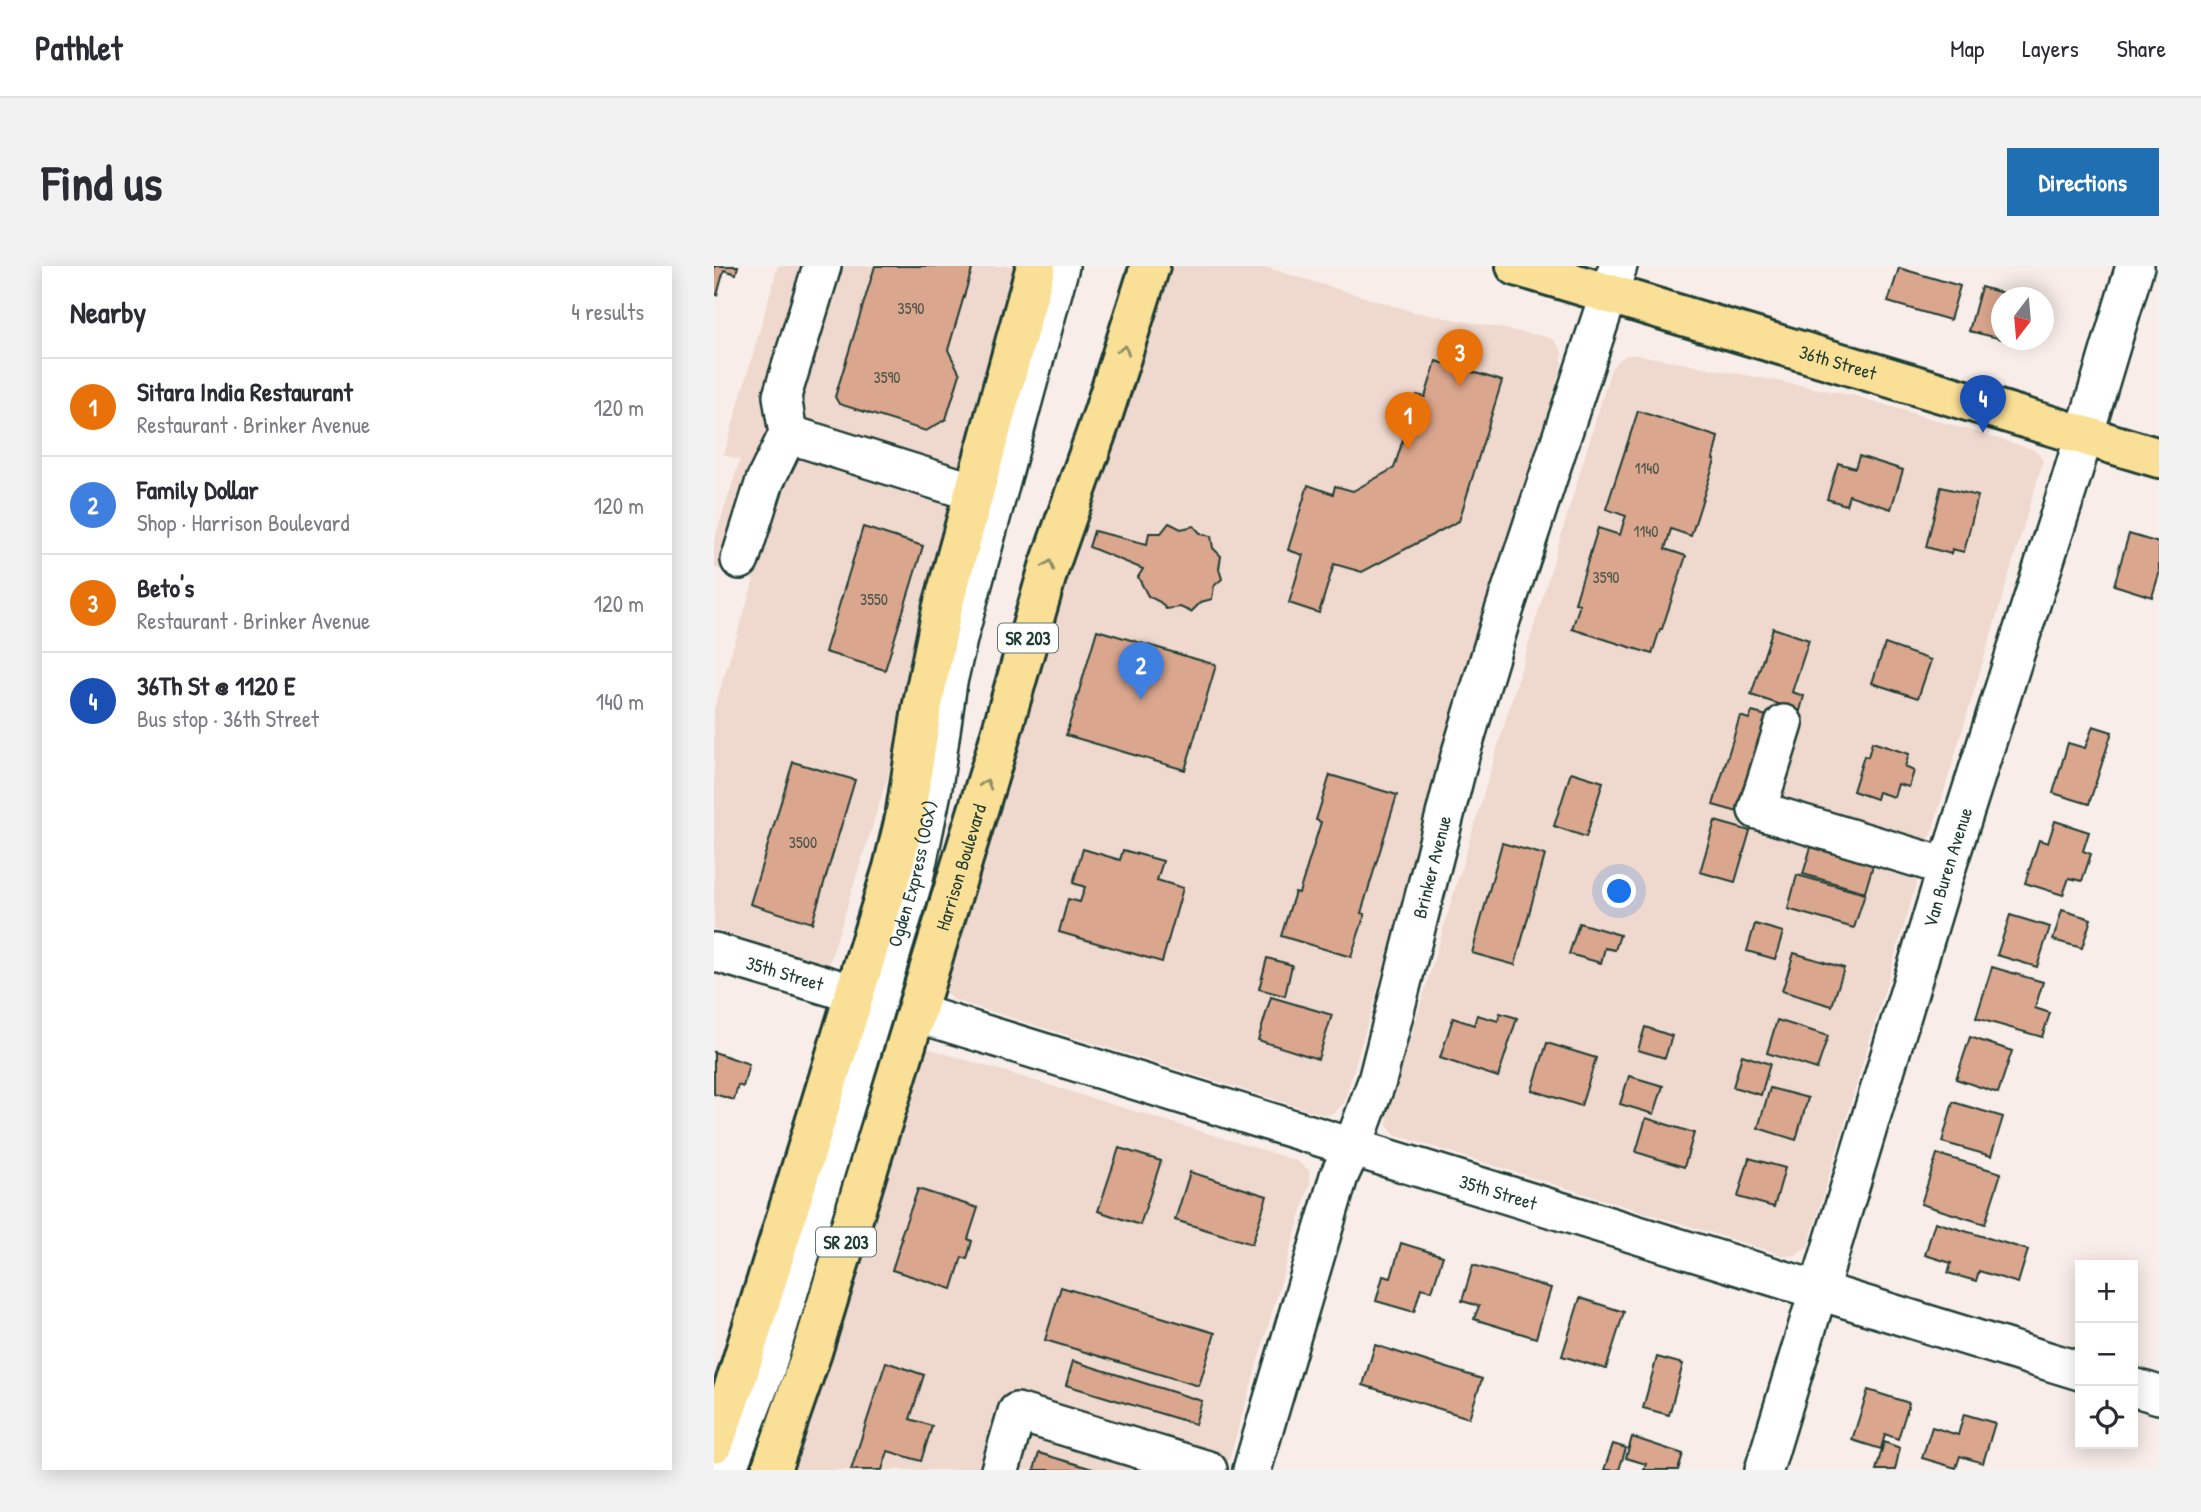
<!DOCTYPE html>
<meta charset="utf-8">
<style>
:root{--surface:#fff;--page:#f2f2f3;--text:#2b2b33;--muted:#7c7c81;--line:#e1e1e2;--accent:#1f6fb2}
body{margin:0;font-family:"Patrick Hand",sans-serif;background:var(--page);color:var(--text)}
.controls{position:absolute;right:21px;bottom:21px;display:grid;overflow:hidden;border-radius:0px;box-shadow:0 4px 18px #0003}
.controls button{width:63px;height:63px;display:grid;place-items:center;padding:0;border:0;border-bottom:2px solid var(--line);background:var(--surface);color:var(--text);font:35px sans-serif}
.compass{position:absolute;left:1277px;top:21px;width:63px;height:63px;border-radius:50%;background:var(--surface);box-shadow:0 4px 18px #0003;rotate:196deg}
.you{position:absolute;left:906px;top:626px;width:24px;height:24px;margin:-18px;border:5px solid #fff;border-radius:50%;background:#1a73e8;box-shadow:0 0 0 10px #1a73e833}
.badge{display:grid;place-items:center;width:46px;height:46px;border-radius:50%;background:var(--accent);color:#fff;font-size:23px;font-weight:700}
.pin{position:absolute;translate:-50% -58px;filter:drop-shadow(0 2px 4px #0008)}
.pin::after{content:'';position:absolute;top:37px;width:24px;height:21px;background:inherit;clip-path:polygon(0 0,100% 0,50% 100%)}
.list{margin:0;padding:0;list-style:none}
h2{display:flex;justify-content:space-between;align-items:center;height:91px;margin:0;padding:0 28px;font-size:30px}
h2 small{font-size:23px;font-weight:400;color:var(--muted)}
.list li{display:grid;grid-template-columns:46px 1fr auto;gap:21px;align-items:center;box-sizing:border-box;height:98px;padding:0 28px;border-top:2px solid var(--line)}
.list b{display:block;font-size:26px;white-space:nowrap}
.list p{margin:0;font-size:23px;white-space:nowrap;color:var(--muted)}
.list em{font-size:23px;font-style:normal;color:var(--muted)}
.icon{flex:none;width:38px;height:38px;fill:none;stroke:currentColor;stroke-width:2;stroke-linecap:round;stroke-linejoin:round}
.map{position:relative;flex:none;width:1445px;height:1204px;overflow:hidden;border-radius:0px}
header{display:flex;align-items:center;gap:42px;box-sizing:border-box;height:98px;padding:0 35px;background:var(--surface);border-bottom:2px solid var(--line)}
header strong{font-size:33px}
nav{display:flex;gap:38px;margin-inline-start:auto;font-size:24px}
.intro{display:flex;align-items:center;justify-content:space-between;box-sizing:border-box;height:168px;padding:0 42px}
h1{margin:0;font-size:49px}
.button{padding:18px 32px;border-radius:0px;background:var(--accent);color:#fff;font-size:24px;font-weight:700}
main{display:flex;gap:42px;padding:0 42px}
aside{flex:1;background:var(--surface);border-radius:0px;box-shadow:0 4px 18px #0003}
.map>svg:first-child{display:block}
.built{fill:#efd8cd}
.building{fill:#daa68e;stroke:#1f3d34;stroke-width:2}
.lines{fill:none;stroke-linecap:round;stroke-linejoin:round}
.minor-casing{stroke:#1f3d34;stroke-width:42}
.major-casing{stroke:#1f3d34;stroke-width:44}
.minor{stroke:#fff;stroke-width:37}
.major{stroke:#fadf96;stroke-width:38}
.oneway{stroke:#8c8e65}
.labels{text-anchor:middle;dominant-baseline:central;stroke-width:5;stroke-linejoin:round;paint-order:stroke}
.number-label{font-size:16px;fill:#4e574a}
.shield{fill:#fff;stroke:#627771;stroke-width:2}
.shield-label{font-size:18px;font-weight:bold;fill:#1f3d34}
.street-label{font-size:19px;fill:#1f3d34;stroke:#fff}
</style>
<header>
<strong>Pathlet</strong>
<nav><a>Map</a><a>Layers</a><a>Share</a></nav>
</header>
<div class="intro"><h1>Find us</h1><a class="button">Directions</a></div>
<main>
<aside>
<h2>Nearby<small>4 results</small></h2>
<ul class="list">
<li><span class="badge" style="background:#e8710a">1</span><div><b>Sitara India Restaurant</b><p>Restaurant · Brinker Avenue</p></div><em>120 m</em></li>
<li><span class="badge" style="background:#3f7fe0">2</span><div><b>Family Dollar</b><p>Shop · Harrison Boulevard</p></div><em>120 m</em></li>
<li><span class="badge" style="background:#e8710a">3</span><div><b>Beto's</b><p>Restaurant · Brinker Avenue</p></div><em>120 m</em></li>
<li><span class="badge" style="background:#1a4fb4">4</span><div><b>36Th St @ 1120 E</b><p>Bus stop · 36th Street</p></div><em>140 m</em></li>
</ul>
</aside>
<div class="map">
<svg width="1445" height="1204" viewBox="0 0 1445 1204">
<rect width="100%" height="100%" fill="#f8ede8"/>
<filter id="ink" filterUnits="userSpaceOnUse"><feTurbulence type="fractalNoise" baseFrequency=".0143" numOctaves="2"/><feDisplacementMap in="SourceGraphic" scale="14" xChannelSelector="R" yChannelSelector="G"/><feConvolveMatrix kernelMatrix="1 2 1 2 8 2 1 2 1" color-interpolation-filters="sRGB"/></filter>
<g filter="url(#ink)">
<g class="built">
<polygon points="64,0 318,0 248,274 115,698 0,663 0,443 40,314 0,301 0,275 26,194 10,189"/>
<polygon points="444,0 547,0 700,46 833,71 840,74 848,85 848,97 630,837 620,847 611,849 240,734 231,726 227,719"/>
<polygon points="913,89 924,89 1138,129 1318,183 1325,188 1329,195 1094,980 1082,989 1072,990 681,869 673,859 674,847 897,103 902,96"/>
<polygon points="213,782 581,894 595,904 596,917 512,1204 75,1204 208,785"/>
</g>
<g class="building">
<polygon points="0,0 24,0 22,8 10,4 3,29 0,28"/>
<polygon points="161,0 259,0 234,84 246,108 232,153 212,165 125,138 121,131"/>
<polygon points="1185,2 1246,20 1236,54 1174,36"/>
<polygon points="1267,21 1308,32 1288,32 1288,73 1255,65"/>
<polygon points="722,95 788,115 745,255 648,306 620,298 605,347 575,337 589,289 574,284 594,219 619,228 621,220 639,225 680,202 703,129 711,131"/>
<polygon points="924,145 1004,171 999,193 1001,194 977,270 957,263 951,283 972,290 948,363 946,363 938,388 858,363 866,338 861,337 884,262 906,269 910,255 912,250 892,243"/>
<polygon points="1145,190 1189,204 1177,243 1135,229 1132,239 1113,233 1124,197 1141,202"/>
<polygon points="1227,221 1264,230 1250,286 1238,283 1237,288 1212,281"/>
<polygon points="455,257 467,263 480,260 487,268 497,270 499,282 507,290 505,303 508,313 500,320 498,333 487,336 477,346 466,341 452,343 446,336 434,330 424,311 429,303 375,281 380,265 433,278 435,267 447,267"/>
<polygon points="149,261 209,280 171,404 111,386"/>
<polygon points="1415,268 1445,277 1445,308 1438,331 1400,319"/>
<polygon points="1059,362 1095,374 1078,426 1090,430 1086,445 1037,429"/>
<polygon points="383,364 502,399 471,504 352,469"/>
<polygon points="1171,378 1217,394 1204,432 1158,417"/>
<polygon points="1038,446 1053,450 1024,546 999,539 1026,450 1035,453"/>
<polygon points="1379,460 1398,466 1375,538 1339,527 1354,477 1371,482"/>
<polygon points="1158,476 1195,488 1191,501 1200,505 1195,521 1184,518 1180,531 1164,526 1162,533 1139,525 1150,490 1154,491"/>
<polygon points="79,496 141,514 98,657 36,638"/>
<polygon points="857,506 889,516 872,571 840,560"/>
<polygon points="616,509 683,529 647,647 651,648 637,691 567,670 581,626 585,627 607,556 602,554"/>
<polygon points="1001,555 1036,565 1021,616 986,606"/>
<polygon points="1341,555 1375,566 1369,585 1377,588 1368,615 1355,612 1349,629 1311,617 1325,574 1334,577"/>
<polygon points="788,577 831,589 801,699 758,687"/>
<polygon points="1097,581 1159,599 1151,626 1089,608"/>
<polygon points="369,583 406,594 409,584 449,595 443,614 469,622 448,696 345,666 354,633 366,636 371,621 359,617"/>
<polygon points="1083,609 1151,628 1140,662 1074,643"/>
<polygon points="1348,644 1377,653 1368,682 1339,674"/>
<polygon points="1296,649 1336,661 1323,701 1283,689"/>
<polygon points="865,657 906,669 901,684 891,682 887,697 855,688"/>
<polygon points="1041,658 1069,666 1061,693 1033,685"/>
<polygon points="1080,687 1130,702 1118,740 1068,725"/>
<polygon points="553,692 578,699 571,730 545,723"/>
<polygon points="1278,701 1329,716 1321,742 1336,747 1328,771 1262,752"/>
<polygon points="557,731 618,749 604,793 544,774"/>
<polygon points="786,747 803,752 784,811 726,792 739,752 760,759 763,749 784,755"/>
<polygon points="1063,754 1114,770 1103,803 1053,787"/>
<polygon points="931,761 958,770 951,792 924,784"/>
<polygon points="1256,771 1298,785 1284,827 1242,813"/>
<polygon points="833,777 882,792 867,840 818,824"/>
<polygon points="0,786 35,798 29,821 24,819 20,834 0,828"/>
<polygon points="1028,789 1056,798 1047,829 1019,821"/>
<polygon points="915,810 949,820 940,848 906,838"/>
<polygon points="1056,822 1094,832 1082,874 1044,862"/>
<polygon points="1239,836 1289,851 1277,890 1228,876"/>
<polygon points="932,852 980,867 970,901 922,886"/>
<polygon points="405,882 447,895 426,959 384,945"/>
<polygon points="1223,888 1287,907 1271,958 1207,938"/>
<polygon points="1035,892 1071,902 1060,941 1024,931"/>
<polygon points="476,906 553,930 538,978 461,954"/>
<polygon points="204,923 264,942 254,973 258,975 253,993 248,991 238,1023 178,1004 188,973 186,972"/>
<polygon points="1221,956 1314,984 1304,1017 1265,1005 1262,1015 1234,1007 1237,997 1211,989"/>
<polygon points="687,977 729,990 718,1025 707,1022 700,1046 662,1035 669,1010 677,1012"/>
<polygon points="759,999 837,1022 822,1072 760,1053 765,1040 748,1035"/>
<polygon points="347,1021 501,1067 485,1120 331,1074"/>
<polygon points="866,1032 910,1046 892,1103 848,1090"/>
<polygon points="661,1079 768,1113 755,1152 649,1119"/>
<polygon points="943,1091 969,1098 955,1149 929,1142"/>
<polygon points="359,1095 488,1135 481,1158 352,1119"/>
<polygon points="172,1096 210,1109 196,1153 218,1160 207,1195 174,1185 168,1204 137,1204"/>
<polygon points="1154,1124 1195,1137 1184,1173 1171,1168 1167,1183 1138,1174"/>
<polygon points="1250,1148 1281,1157 1269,1197 1246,1190 1242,1202 1208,1192 1218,1161 1244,1169"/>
<polygon points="918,1171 969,1188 964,1204 930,1204 932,1198 912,1192"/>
<polygon points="1170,1176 1186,1182 1181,1204 1162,1204"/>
<polygon points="899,1178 912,1182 905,1204 890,1204"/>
<polygon points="325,1187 382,1204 320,1204"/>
</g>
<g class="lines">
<defs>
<g id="minor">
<polyline points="74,168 260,226"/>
<polyline points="26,294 51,215 74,168 68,130 108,0"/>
<polyline points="1070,458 1043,544 1233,601"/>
<path id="s1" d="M0 686 141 728"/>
<path id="s2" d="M202 747 1366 1105"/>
<polyline points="1419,1121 1445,1129"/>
<path id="s3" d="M13 1204 51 1105 200 613 219 521 234 416 245 369 346 0"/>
<polyline points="286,1204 303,1146 494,1204"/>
<path id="s4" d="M538 1204 625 910 639 880 663 815 746 490 787 354 904 0"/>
<path id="s5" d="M1050 1204 1233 601 1357 213 1421 0"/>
</g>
<g id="major">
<path id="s6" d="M802 0 1445 192"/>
<polyline points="0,1177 23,1112 179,602 191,552 208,443 228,344 322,0"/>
<path id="s7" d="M57 1204 98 1086 280 492 335 301 390 145 436 0"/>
</g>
</defs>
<use href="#minor" class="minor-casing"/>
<use href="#major" class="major-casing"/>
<use href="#minor" class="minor"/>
<use href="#major" class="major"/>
</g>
<defs><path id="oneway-chevron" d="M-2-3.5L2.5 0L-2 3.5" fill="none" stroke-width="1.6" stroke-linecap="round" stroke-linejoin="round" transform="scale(1.75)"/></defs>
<g class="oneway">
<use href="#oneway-chevron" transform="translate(410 84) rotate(-73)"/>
<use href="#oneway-chevron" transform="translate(335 299) rotate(-72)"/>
<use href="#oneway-chevron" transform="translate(272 518) rotate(-73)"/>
</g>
</g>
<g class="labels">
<g class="number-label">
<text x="197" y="42">3590</text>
<text x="173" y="111">3590</text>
<text x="933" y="202">1140</text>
<text x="932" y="265">1140</text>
<text x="892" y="311">3590</text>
<text x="160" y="333">3550</text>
<text x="89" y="576">3500</text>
</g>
<g class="shield">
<rect x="284" y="357.5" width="60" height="29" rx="5"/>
<rect x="102" y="961.5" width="60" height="29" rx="5"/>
</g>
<g class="shield-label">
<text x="314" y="372">SR 203</text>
<text x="132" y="976">SR 203</text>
</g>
<g class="street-label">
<text stroke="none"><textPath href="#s6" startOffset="336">36th Street</textPath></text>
<text stroke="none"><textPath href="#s4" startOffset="630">Brinker Avenue</textPath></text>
<text stroke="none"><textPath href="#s5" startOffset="630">Van Buren Avenue</textPath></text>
<text stroke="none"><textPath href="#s7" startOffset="632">Harrison Boulevard</textPath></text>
<text stroke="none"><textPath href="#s3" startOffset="625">Ogden Express (OGX)</textPath></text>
<text stroke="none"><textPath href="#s1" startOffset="74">35th Street</textPath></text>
<text stroke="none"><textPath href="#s2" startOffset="609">35th Street</textPath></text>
</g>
</g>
</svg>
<div class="controls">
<button>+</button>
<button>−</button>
<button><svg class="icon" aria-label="locate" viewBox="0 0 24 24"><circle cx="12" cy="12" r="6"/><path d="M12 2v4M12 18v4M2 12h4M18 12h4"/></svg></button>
</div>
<svg class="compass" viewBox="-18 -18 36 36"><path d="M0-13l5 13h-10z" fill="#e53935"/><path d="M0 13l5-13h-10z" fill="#7c7c81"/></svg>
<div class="you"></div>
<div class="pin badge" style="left:694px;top:184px;background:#e8710a">1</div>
<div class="pin badge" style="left:427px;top:434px;background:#3f7fe0">2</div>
<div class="pin badge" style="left:746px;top:121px;background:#e8710a">3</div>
<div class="pin badge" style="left:1269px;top:167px;background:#1a4fb4">4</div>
</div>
</main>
